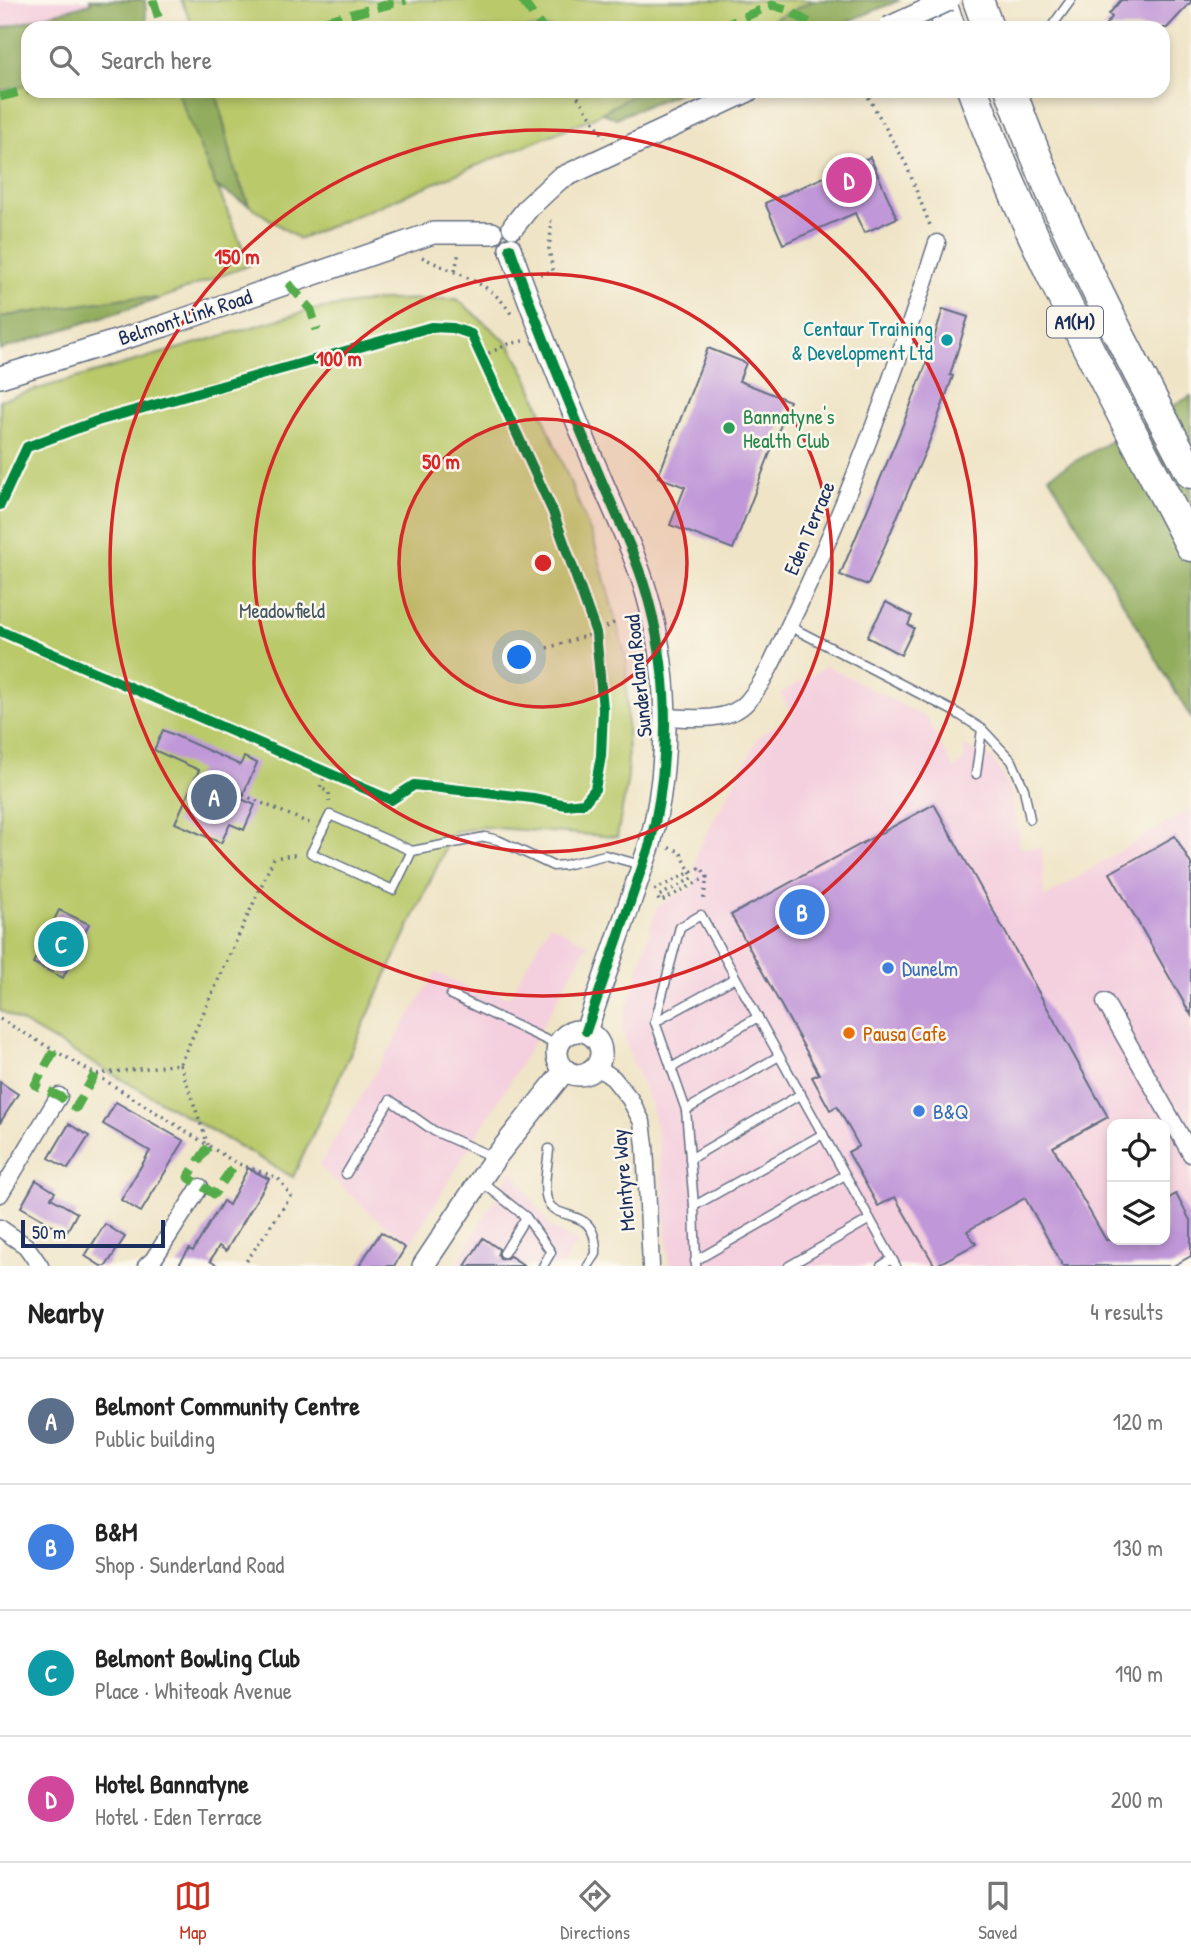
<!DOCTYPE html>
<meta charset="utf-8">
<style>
:root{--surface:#fff;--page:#f6f6f6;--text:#222;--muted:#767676;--line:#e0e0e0;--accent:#c8321e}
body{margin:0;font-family:"Patrick Hand",sans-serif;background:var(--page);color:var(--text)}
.controls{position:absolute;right:21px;bottom:21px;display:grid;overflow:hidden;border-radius:14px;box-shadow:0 4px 10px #0003}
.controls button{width:63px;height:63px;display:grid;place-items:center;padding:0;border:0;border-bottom:2px solid var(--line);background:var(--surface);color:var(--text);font:35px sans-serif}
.scale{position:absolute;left:21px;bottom:18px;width:144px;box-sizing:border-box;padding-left:7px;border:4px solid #1b2f5e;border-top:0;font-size:19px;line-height:24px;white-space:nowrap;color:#1b2f5e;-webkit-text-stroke:5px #fbf7ec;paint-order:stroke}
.you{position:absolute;left:520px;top:658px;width:24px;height:24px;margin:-18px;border:5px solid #fff;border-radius:50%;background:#1a73e8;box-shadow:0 0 0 10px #1a73e833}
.badge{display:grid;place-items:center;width:46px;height:46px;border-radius:50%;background:var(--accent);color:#fff;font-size:23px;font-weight:700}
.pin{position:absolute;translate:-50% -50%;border:4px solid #fff;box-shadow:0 2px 7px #0006}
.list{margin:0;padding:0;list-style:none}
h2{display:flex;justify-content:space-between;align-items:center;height:91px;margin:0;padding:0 28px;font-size:30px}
h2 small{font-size:23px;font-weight:400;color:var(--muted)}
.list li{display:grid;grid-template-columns:46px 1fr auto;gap:21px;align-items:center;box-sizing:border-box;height:126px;padding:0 28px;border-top:2px solid var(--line)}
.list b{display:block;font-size:26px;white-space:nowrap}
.list p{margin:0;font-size:23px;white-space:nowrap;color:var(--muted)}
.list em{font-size:23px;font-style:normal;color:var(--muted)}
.icon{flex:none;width:38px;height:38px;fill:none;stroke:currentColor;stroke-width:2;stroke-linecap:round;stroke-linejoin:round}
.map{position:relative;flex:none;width:1191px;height:1266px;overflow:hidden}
.search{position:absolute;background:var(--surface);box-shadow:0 4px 10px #0003;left:21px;right:21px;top:21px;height:77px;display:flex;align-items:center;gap:18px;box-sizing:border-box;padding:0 24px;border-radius:21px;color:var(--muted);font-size:26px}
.sheet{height:595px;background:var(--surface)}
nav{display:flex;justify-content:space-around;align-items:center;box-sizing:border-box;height:98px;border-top:2px solid var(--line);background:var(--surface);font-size:19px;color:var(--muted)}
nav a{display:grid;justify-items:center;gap:4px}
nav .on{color:var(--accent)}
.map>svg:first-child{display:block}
.built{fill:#f4cfde;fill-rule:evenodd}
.green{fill:#bac96b;stroke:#6a7c64;stroke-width:2}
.forest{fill:#93ad5f;stroke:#576e5e;stroke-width:2}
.building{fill:#c097d8}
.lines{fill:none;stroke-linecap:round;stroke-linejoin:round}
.service-casing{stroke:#656e82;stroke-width:11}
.minor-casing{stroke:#656e82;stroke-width:19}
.tertiary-casing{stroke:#656e82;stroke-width:24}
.motorway-casing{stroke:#656e82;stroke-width:33}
.path{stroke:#656e82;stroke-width:3.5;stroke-dasharray:2 5;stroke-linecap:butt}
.service{stroke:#fff;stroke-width:8}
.minor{stroke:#fff;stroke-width:16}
.tertiary{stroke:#fff;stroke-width:21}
.motorway{stroke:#fff;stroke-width:30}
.tertiary-bridge-casing{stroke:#656e82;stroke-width:24;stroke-linecap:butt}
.tertiary-bridge{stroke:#fff;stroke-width:21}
.quiet{stroke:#52ab49;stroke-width:9;stroke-dasharray:18 9;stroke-linecap:butt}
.cycleway-casing{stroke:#fbf7ec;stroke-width:15}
.cycleway{stroke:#00873e;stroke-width:10}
.ring{fill:none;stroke:#d62828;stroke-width:3.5}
.culture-dot{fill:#0f9aa8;stroke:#fbf7ec;stroke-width:2.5}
.leisure-dot{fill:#2e9e5b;stroke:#fbf7ec;stroke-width:2.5}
.shop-dot{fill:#3f7fe0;stroke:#fbf7ec;stroke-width:2.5}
.food-dot{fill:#e8710a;stroke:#fbf7ec;stroke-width:2.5}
.labels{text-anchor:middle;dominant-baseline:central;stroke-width:5;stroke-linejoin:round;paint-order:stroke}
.shield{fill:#fbf7ec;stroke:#5e6b89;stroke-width:2}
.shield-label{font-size:19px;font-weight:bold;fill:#1b2f5e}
.street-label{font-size:21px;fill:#1b2f5e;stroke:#fbf7ec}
.culture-label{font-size:21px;fill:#0d838f;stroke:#fbf7ec;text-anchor:end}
.leisure-label{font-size:21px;fill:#27864d;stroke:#fbf7ec;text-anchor:start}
.park-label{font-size:21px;fill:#435661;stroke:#fbf7ec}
.shop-label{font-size:21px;fill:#366cbe;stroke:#fbf7ec;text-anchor:start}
.food-label{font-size:21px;fill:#c56008;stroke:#fbf7ec;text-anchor:start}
.centre{fill:#d62828;stroke:#fbf7ec;stroke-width:3.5}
.ring-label{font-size:21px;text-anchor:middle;font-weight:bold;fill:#d62828;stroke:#fbf7ec;stroke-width:5;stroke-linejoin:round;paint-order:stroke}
</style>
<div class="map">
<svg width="1191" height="1266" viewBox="0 0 1191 1266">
<rect width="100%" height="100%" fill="#fbf7ec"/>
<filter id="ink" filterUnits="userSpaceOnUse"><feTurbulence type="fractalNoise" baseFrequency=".0143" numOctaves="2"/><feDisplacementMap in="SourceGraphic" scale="14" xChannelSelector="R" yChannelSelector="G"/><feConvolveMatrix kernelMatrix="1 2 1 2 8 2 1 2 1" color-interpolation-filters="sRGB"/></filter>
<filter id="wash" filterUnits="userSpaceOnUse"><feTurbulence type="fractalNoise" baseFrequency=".00686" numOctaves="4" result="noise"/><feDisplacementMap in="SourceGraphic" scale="28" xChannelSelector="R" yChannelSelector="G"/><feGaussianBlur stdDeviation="1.57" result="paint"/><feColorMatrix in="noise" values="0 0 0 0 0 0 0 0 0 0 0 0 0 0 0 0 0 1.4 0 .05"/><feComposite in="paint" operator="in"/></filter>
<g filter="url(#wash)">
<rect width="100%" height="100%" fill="#efe4c6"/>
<g class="built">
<polygon points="0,0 103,0 0,29"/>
<path d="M827 666 927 718 954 769 962 763 965 755 963 746 993 758 1010 791 1019 833V848H1042L1044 898 1191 808V1266H669L658 1136 651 1106 631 1058 622 1027 657 906 695 886 697 851 760 735 792 716 781 693ZM1112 1124H1165V1240H1112Z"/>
<polygon points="550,924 588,944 521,1064 411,1243 374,1217 319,1166 436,972 482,997 486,989 509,997"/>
<polygon points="512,1169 551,1228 565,1236 579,1241 562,1266 456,1266"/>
</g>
<g class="green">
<polygon points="181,0 815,0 754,28 194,28"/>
<polygon points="28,85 28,91 177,91 250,265 159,299 132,297 0,317 0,91"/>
<polygon points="216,91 640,91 592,118 299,239 249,205 235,171"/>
<polygon points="457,299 509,344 527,376 594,541 626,658 628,777 617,837 483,827 453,832 293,1177 0,1010 0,400 311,310 381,300"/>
</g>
<g class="forest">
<polygon points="90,0 145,0 147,28 28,28 28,85 0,91 0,29 91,3"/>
<polygon points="815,0 900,0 832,28 754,28"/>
<polygon points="177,91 216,91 235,171 249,205 216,187"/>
<polygon points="640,91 682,91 616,118 602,113"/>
<polygon points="132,297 159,299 0,350 0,317"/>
<polygon points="1191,396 1191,718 1049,476"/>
</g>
<g id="blocks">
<g class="building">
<polygon points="1121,0 1191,0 1191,2 1167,28 1103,28 1112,17 1109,14"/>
<polygon points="870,157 897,218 864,233 855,213 783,244 765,203"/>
<polygon points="943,309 968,317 950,375 953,376 928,445 868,585 840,575 902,427 925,367"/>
<polygon points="708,348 746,363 739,381 790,401 733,549 670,525 685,487 658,477"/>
<polygon points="886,602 912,616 908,625 914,628 901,655 867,637"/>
<polygon points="163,730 240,765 244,757 257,763 241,799 255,805 244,830 230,824 221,843 175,823 199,770 154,750"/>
<polygon points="934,804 1108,1117 1053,1147 1106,1240 1165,1240 1165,1200 1176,1194 1191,1222 1191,1256 1173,1266 1063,1266 1025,1198 967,1231 976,1244 935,1266 895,1197 878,1206 848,1152 859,1146 837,1106 830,1110 812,1077 819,1074 731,915"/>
<polygon points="1175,836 1191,864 1191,1015 1110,873"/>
<polygon points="59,910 89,924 63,978 33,963"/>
<polygon points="0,1082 18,1094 0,1123"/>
<polygon points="116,1102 184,1141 141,1212 121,1200 150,1151 103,1124"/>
<polygon points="69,1124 89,1136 68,1169 49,1158"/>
<polygon points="248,1168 269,1179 226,1251 219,1246 210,1261 218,1266 178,1266 189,1249 193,1251 223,1201 229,1205"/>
<polygon points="36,1180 55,1192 51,1198 77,1213 66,1233 21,1207"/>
<polygon points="105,1224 125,1237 106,1266 101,1266 85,1256"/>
<polygon points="381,1232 405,1248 394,1266 359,1266"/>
<polygon points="483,1238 499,1249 498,1254 500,1258 505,1259 510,1256 525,1266 465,1266"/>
</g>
</g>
</g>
<g filter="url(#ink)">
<use href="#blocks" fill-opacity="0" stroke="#656e82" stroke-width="2"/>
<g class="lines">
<defs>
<g id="service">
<polyline points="1052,26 1071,0"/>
<polyline points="789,626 955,712 982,729 1012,761 1024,789 1030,819"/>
<polyline points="976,774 982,729"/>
<polyline points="412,851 393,890 311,853 330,815 412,851 485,837 498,840 553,866 565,865 605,855 641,865"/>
<polyline points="451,995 557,1045"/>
<polyline points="655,1022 680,927 701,915 896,1266"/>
<polyline points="671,1068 758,1017"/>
<polyline points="686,1110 779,1056"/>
<path d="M549 1149C548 1165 541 1190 549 1204 560 1222 597 1206 596 1254L588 1266"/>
<polyline points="690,1159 801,1094"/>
<polyline points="346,1174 390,1100 434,1131 495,1158"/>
<polyline points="482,1182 526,1217 504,1253"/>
<polyline points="694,1206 823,1134"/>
<polyline points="526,1217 551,1252 543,1266"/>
<polyline points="695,1261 845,1175"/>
<polyline points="696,1266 694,1206 686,1110 655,1022 735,978"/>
<polyline points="789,1266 870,1219"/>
<polyline points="881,1266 892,1259"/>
</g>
<g id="minor">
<path d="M666 717C691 718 728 723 747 702 769 677 782 639 797 609 853 491 897 367 937 243"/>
<polyline points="1105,1002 1191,1154"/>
<polyline points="596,1066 613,1078 630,1099 642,1122 645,1145 651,1266"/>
<polyline points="0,1194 59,1096"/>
<polyline points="0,1228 26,1246 40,1266"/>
<polyline points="146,1266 153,1260 200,1187"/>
</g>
<g id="tertiary">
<polyline points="513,227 529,207 559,179 748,91"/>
<path d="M510 248C537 326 568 401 600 477 617 517 640 564 650 606 670 683 670 767 650 844L586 1031"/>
<polyline points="0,377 164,326 433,233 492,233"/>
<circle cx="579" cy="1053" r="22"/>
<polyline points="423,1266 495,1158 565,1070"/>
</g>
<g id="motorway">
<polyline points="940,0 950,28"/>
<polyline points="978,0 988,28"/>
<path d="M973 91C1031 249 1114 397 1191 546"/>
<path d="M1011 91C1059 224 1125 348 1191 473"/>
</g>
</defs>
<use href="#service" class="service-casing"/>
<use href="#minor" class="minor-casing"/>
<use href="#tertiary" class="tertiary-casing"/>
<use href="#motorway" class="motorway-casing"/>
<g class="path">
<polyline points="574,91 605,138"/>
<polyline points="865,91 906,164 931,228"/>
<path d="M422 257C454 274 492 281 511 314"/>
<polyline points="455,271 459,252"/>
<polyline points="540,274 553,271 549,249 552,222 546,219"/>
<polyline points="482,356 509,344 523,341"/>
<polyline points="547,648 596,633 617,621"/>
<polyline points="326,772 320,788 329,792 329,802"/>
<polyline points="243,795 311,824"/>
<polyline points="669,848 680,851 693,878 657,897 660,902 707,877"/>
<polyline points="654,890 701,867 707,877 703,903"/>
<polyline points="0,1019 95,1074 236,1163 278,1178 291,1196 243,1266"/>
<polyline points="180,1064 208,1145"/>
<polyline points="97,1074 180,1064 274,858 299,854"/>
</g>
<use href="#service" class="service"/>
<use href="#minor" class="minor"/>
<use href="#tertiary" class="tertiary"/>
<use href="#motorway" class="motorway"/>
<defs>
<polyline id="tertiary-bridge" points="888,28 949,0"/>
</defs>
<use href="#tertiary-bridge" class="tertiary-bridge-casing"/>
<use href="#tertiary-bridge" class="tertiary-bridge"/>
<g class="quiet">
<polyline points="153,0 162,28"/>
<polyline points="522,0 542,28"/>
<polyline points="298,28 406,0"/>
<polyline points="719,28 772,5 786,9 818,28"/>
<polyline points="0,97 28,90"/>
<polyline points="288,283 311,310 317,330"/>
<polyline points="54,1051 35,1085 59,1096 76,1108 95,1074"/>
<polyline points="208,1147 188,1177 214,1194 236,1163"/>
</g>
<defs>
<g id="cycleway">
<path d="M510 248C537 326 568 401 600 477 617 517 640 564 650 606 670 683 670 767 650 844L586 1031"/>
<polyline points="0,505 27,447 97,421 431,327 453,328 471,334 553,512 596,633 603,709 601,756 595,789 584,803 566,805 533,798 414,785 391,800 0,631"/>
</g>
</defs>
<use href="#cycleway" class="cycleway-casing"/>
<use href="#cycleway" class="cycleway"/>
</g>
</g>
<circle cx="543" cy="563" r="144" fill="#d62828" fill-opacity=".12"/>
<g class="ring">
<circle cx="543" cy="563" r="144"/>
<circle cx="543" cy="563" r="289"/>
<circle cx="543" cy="563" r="433"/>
</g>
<circle class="culture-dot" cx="947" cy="340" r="7"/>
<circle class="leisure-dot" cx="729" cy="428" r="7"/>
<g class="shop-dot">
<circle cx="888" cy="968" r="7"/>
<circle cx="919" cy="1111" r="7"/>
</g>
<circle class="food-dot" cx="849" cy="1033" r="7"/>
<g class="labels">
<rect class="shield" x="1047" y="306.5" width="56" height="31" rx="5"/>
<g class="shield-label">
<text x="1075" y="322">A1(M)</text>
</g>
<g class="street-label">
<text transform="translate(185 317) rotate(-18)">Belmont Link Road</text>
<text transform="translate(809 528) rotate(-67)">Eden Terrace</text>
<text transform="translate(638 676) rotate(-96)">Sunderland Road</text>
<text transform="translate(623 1180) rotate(-95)">McIntyre Way</text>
</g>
<g class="culture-label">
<text x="933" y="328">Centaur Training<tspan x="933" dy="24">&amp; Development Ltd</tspan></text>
</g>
<g class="leisure-label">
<text x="743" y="416">Bannatyne's<tspan x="743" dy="24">Health Club</tspan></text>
</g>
<g class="park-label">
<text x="282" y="610">Meadowfield</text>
</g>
<g class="shop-label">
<text x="902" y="968">Dunelm</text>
<text x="933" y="1111">B&amp;Q</text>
</g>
<g class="food-label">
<text x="863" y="1033">Pausa Cafe</text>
</g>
</g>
<circle cx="543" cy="563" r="10" class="centre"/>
<g class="ring-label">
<text x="237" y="264">150 m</text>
<text x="339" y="366">100 m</text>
<text x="441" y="469">50 m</text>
</g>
</svg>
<div class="controls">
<button><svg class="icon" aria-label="locate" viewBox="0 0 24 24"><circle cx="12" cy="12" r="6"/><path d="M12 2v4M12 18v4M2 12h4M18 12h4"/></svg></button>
<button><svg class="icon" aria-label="layers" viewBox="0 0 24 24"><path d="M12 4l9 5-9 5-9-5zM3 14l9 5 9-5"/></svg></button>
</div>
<div class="scale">50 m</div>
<div class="you"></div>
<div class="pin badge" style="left:214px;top:797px;background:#5c6f8a">A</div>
<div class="pin badge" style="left:802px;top:912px;background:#3f7fe0">B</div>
<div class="pin badge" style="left:61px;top:944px;background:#0f9aa8">C</div>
<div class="pin badge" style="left:849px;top:180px;background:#d1479c">D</div>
<div class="search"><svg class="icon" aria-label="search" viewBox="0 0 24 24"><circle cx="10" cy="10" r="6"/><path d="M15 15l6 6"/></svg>Search here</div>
</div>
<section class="sheet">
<h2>Nearby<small>4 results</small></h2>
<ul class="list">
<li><span class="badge" style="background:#5c6f8a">A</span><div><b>Belmont Community Centre</b><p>Public building</p></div><em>120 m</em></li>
<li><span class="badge" style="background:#3f7fe0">B</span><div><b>B&amp;M</b><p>Shop · Sunderland Road</p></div><em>130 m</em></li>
<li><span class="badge" style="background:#0f9aa8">C</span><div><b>Belmont Bowling Club</b><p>Place · Whiteoak Avenue</p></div><em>190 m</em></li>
<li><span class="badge" style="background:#d1479c">D</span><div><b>Hotel Bannatyne</b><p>Hotel · Eden Terrace</p></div><em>200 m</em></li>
</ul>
</section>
<nav>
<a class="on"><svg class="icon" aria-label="map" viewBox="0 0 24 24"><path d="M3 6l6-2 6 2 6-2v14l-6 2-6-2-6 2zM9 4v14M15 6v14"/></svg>Map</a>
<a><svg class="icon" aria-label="directions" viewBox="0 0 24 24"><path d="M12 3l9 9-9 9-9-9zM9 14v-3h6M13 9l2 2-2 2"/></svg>Directions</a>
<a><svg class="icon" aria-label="saved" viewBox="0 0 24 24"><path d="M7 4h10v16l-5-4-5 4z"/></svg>Saved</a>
</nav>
